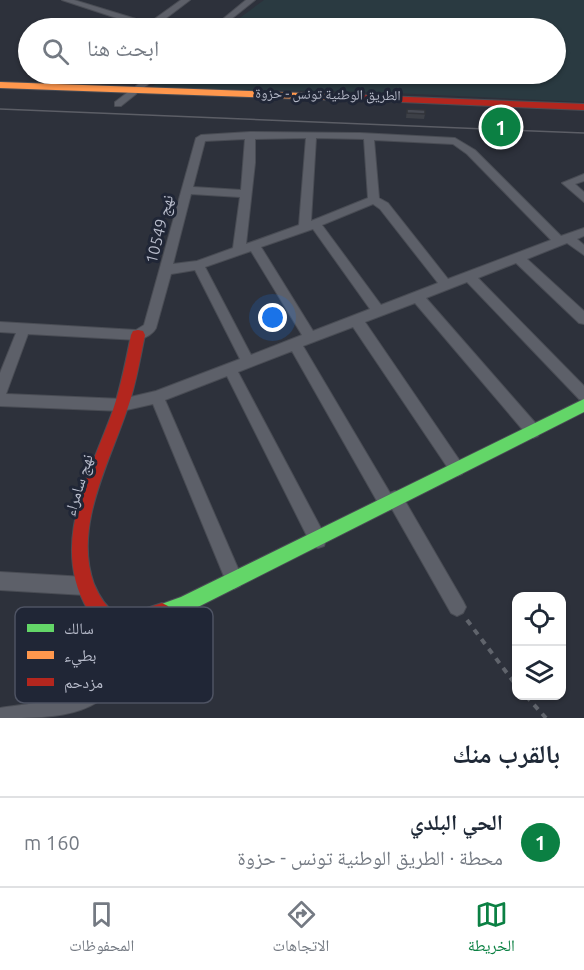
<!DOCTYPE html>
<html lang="ar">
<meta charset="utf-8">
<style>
:root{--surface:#fff;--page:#f6f6f7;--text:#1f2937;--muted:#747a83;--line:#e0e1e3;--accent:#0b8043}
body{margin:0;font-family:Ubuntu,"Noto Naskh Arabic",sans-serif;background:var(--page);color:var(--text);direction:rtl}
.controls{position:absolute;right:18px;bottom:18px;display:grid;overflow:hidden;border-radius:12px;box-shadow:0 2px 4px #0004}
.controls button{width:54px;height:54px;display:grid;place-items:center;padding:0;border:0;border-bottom:2px solid var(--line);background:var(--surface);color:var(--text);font:30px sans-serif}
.you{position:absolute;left:273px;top:318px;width:21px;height:21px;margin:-15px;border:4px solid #fff;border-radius:50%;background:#1a73e8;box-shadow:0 0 0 9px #1a73e833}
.badge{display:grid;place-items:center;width:39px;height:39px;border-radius:50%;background:var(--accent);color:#fff;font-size:20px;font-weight:700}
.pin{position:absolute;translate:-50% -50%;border:3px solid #fff;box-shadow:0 2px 6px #0006}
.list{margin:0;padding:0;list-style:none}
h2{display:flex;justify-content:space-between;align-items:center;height:78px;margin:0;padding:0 24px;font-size:26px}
h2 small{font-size:20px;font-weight:400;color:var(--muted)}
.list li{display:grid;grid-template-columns:39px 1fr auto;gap:18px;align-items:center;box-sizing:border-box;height:90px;padding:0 24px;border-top:2px solid var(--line)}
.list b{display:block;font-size:22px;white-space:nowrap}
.list p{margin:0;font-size:20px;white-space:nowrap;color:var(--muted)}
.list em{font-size:20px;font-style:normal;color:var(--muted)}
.icon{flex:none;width:33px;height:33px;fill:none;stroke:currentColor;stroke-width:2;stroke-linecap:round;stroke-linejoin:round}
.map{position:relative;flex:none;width:584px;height:718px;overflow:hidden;direction:ltr}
.search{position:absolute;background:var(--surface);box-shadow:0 2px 4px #0004;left:18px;right:18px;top:18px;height:66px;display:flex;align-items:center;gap:15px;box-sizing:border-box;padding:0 21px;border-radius:33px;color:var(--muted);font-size:22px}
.sheet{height:168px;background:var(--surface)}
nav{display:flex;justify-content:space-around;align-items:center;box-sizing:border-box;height:84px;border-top:2px solid var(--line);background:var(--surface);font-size:16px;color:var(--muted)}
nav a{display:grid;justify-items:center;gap:3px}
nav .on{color:var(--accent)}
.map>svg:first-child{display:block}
.green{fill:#2a3a41}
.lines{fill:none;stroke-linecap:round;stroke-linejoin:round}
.street-casing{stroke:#494c54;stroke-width:2}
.fast-casing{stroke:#494c54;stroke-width:2}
.slow-casing{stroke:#494c54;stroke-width:2}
.jam-casing{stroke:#494c54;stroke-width:2}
.path{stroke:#60646c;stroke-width:4;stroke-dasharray:6 6;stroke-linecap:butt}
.street{fill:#5d6069;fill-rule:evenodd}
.fast{fill:#63d668;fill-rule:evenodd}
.slow{fill:#ff974d;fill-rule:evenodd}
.jam{fill:#b3261e;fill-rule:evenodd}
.tram{stroke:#5c5e66;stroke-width:1.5}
.wall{fill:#3d4047}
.building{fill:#474a53;stroke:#32343a;stroke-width:1.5}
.labels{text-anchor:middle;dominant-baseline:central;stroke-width:6;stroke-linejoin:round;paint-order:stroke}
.far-street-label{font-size:14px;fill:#b8bccb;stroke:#202636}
.street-label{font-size:16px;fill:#b8bccb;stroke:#202636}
.key{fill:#202636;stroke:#4e5363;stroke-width:1.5}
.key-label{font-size:16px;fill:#b8bccb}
</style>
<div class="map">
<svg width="584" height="718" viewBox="0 0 584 718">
<rect width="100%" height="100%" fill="#2d313b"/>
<polygon class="green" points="264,0 584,0 584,102 372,92 151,88 167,74 556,74 556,28 226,28"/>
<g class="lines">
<defs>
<g id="street">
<polygon points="62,0 74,0 149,23 181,0 190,0 157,25 162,28 147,28"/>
<polygon points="246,0 255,0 220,28 212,28"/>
<polygon points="152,74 161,74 121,106 115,106 115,102"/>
<path d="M250 132 360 133 455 138 475 150 561 236 584 228V236L577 239 584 245V255L567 243 527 259 584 311V324L579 323 516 263 478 278 584 386V401L579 399 467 282 426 298 538 426 540 431 538 436 533 438 528 436 415 303 365 322 462 464 465 469 462 474 457 476 452 474 353 327 303 346 390 493 395 491 401 494 463 601 466 607 463 613 457 616 451 613 392 509 387 511 381 508 292 351 238 372 324 534 326 540 324 546 318 548 312 546 227 376 165 400 243 580 240 586 234 589 228 586 153 404 122 411 0 406V373L16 333 0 332V322L136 330 144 325 196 138 201 135ZM306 138 299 225 246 244 255 163V139ZM316 138 364 139 368 198 311 221ZM245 139 241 190 193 187 205 141ZM374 140 453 144 467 154 551 240 448 279 388 203 379 198ZM191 194 240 197 233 248 197 261 173 264ZM373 204 380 209 438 283 381 305 322 225ZM313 229 370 309 313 331 261 247ZM251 251 302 335 251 355 205 267ZM195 270 240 359 156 391 122 399 6 394 28 334 138 340C145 338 153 334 156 328L171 274Z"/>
<polygon points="584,174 584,181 575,184 584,192 584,202 562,183"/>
<polygon points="0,572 85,577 91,580 94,586 91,592 85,595 0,590"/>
<path d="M128 615 134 618C139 628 134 643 131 654 114 718 57 718 0 718V708C31 703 91 700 107 669 114 656 116 639 119 624L122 618Z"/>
</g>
<polygon id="fast" points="584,399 584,412 190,611 162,621 156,618 153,612 156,606 181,597"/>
<polygon id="slow" points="0,82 357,95 362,98 357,101 0,88"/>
<g id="jam">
<polygon points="357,95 584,104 584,110 354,100 354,96"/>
<path d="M138 330 143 331 145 335C140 359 136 384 128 407 110 462 73 526 94 584 99 596 106 607 116 614H129L162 603 168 606 171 612 168 618C138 631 109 644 88 610 49 544 90 474 113 410 121 386 126 360 131 335L133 331Z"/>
</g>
</defs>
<use href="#street" class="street-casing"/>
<use href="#fast" class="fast-casing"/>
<use href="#slow" class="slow-casing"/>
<use href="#jam" class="jam-casing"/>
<g class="path">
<polyline points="467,620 516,685"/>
<polyline points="526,696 546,718"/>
</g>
<use href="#street" class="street"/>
<use href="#fast" class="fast"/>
<use href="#slow" class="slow"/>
<use href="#jam" class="jam"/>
<polyline class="tram" points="0,109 584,133"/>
</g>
<polygon class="wall" points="407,109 425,114 424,119 406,118"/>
<polygon class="building" points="407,109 425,110 425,114 407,113"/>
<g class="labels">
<g class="far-street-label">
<text transform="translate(328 94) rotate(1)">الطريق الوطنية تونس - حزوة</text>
</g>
<g class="street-label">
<text transform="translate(159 229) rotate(-76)">نهج 10549</text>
<text transform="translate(78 485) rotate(-73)">نهج سامراء</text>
</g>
</g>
<rect x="15" y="607" width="198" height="96" rx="9" class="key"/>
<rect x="27" y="624" width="27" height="8" fill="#63d668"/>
<rect x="27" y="651" width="27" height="8" fill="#ff974d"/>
<rect x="27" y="678" width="27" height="8" fill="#b3261e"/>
<g class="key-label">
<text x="64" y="634">سالك</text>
<text x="64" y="661">بطيء</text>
<text x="64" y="688">مزدحم</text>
</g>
</svg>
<div class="controls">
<button><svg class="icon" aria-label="locate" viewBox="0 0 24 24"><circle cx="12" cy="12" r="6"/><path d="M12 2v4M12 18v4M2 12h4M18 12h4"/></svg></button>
<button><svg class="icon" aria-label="layers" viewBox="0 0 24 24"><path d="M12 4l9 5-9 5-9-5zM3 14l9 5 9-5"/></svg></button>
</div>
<div class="you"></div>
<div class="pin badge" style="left:501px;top:127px">1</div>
<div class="search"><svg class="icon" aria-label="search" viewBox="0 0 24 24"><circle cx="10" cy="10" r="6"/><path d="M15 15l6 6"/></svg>ابحث هنا</div>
</div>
<section class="sheet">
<h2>بالقرب منك<small></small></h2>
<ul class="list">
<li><span class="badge">1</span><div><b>الحي البلدي</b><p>محطة · الطريق الوطنية تونس - حزوة</p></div><em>160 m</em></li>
</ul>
</section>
<nav>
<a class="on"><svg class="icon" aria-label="map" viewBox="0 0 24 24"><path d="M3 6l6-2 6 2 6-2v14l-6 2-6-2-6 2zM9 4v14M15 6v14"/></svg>الخريطة</a>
<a><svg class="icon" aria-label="directions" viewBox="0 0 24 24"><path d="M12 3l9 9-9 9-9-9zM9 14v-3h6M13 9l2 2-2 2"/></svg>الاتجاهات</a>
<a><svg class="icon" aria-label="saved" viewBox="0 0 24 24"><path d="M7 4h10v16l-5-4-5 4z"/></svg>المحفوظات</a>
</nav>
